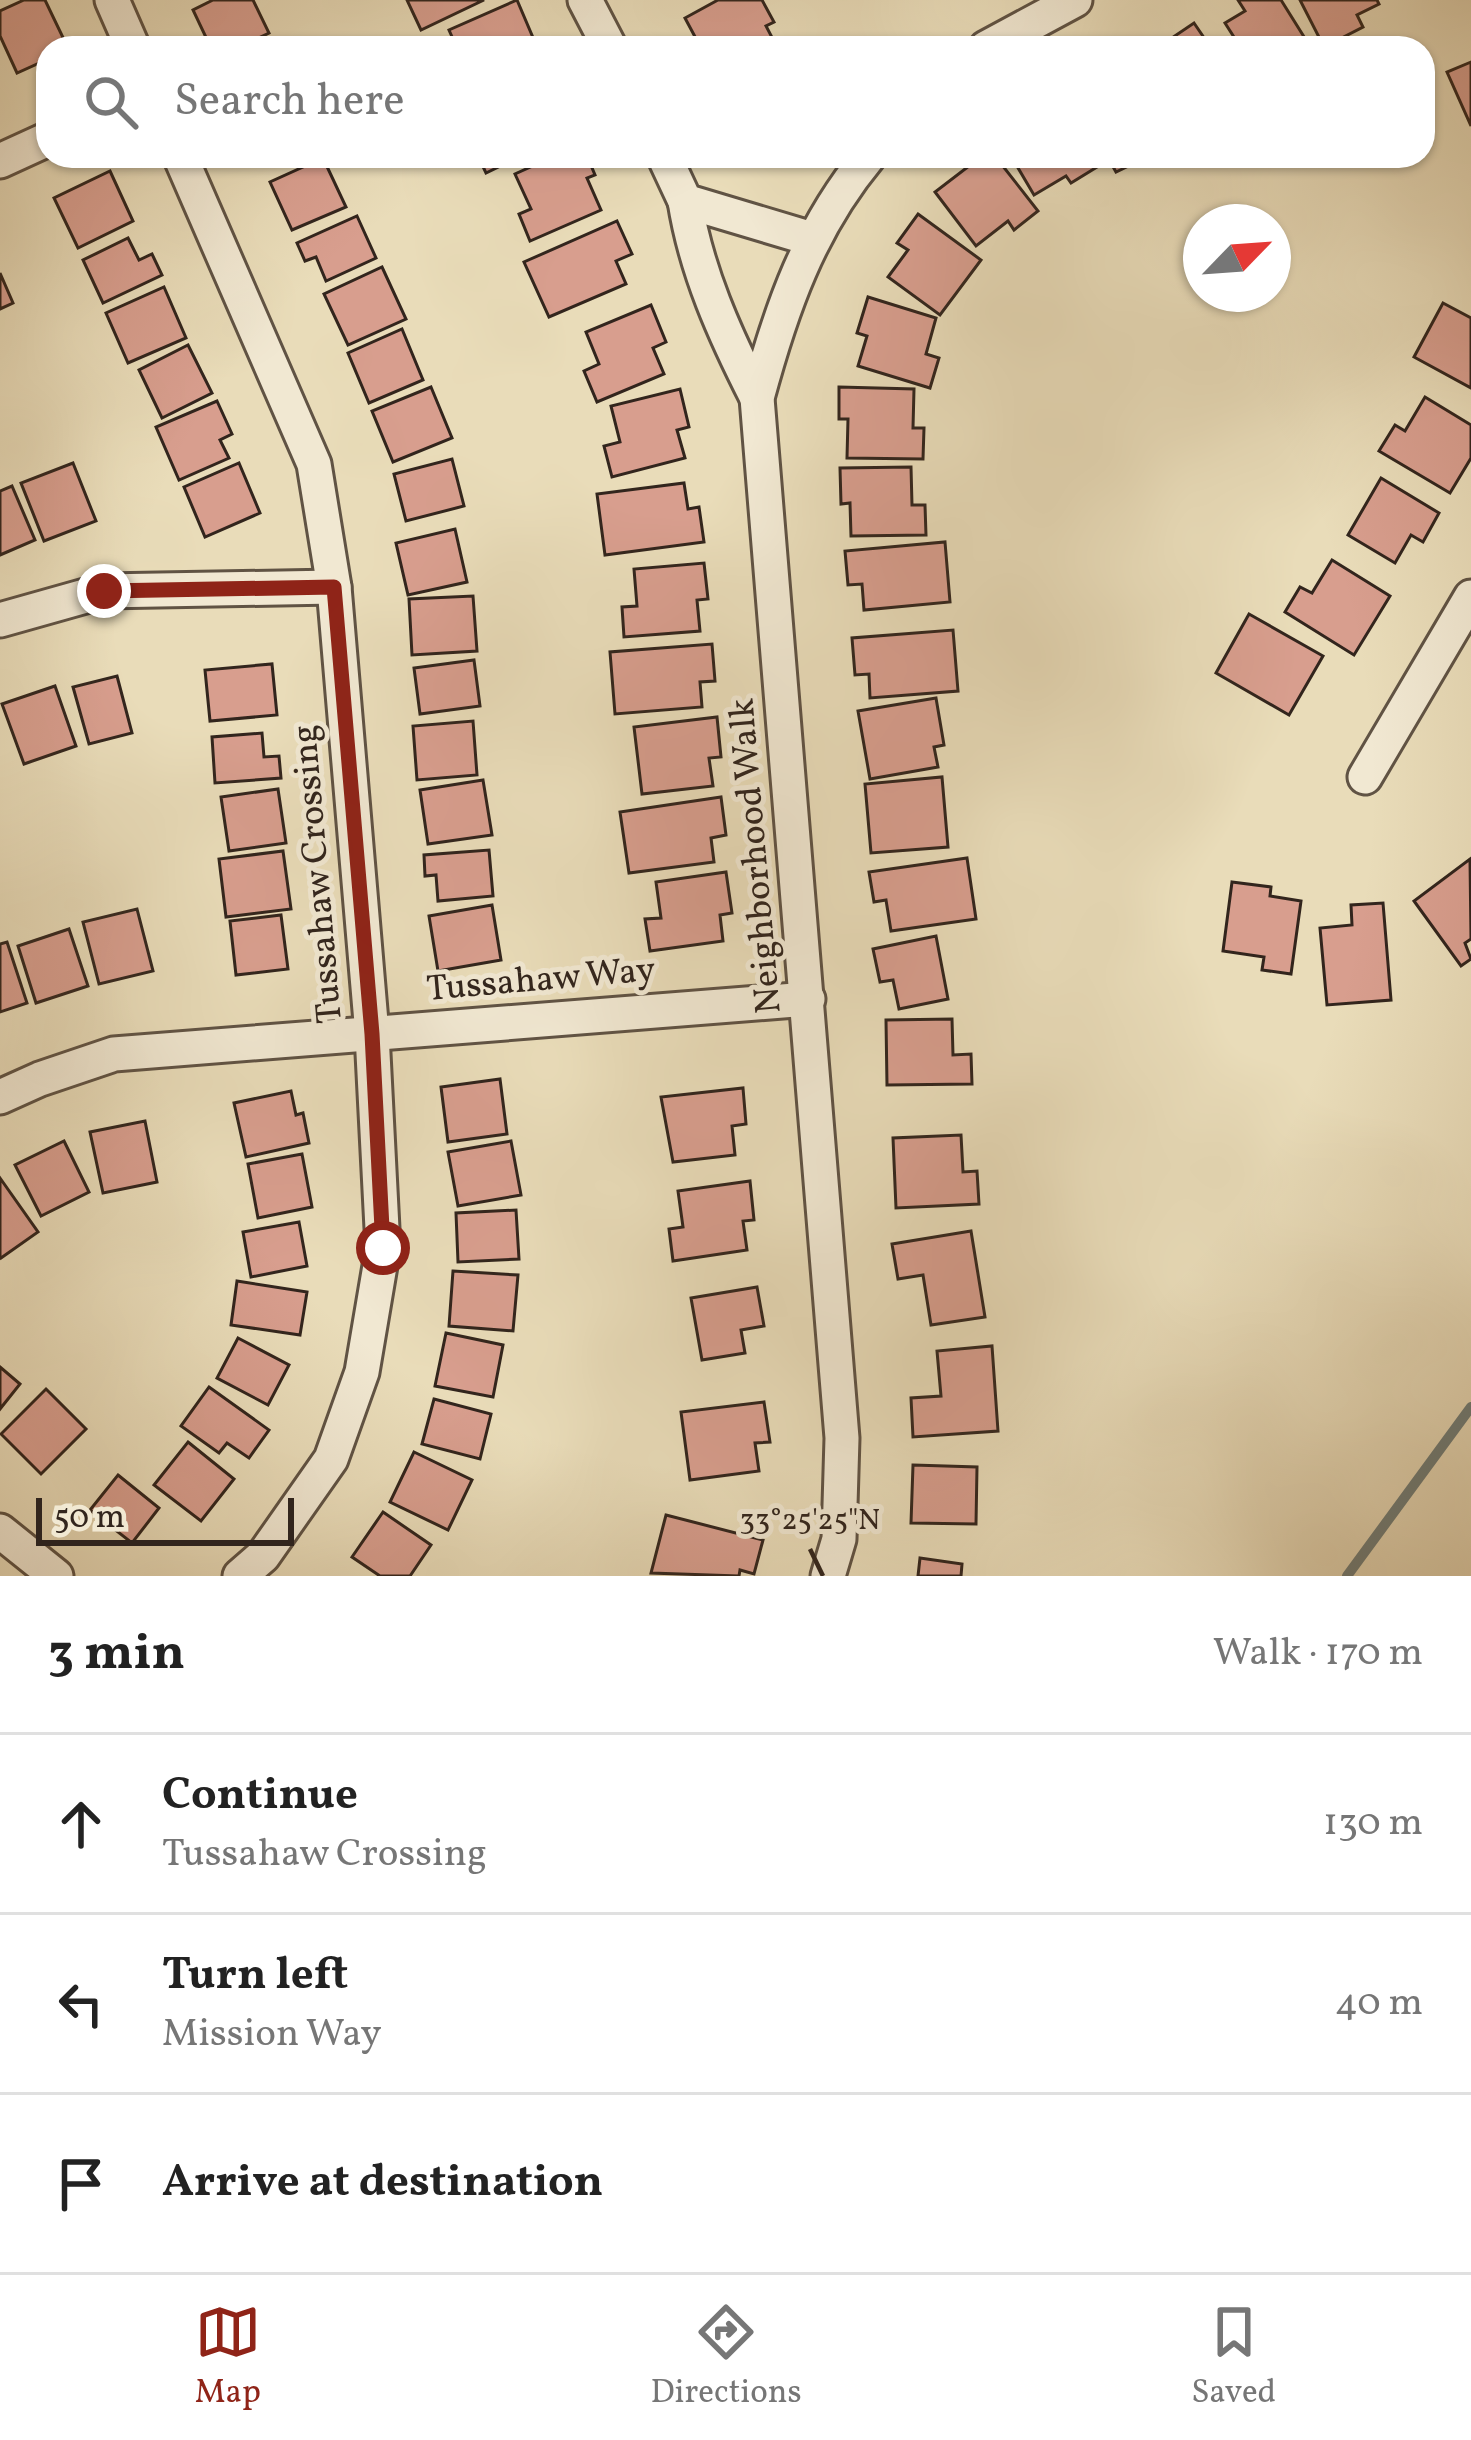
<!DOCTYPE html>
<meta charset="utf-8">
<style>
:root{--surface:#fff;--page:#f6f6f6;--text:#222;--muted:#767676;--line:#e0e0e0;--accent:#8f2418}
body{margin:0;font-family:Vollkorn,serif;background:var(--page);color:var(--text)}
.compass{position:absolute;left:1183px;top:204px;width:108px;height:108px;border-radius:50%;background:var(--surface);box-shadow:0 3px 9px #0004;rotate:65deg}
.scale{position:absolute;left:36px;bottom:30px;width:258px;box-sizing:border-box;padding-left:12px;border:6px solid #32251d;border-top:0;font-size:33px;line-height:42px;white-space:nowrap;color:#32251d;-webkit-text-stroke:9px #f1e8d2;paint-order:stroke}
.stop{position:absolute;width:36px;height:36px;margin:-27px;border:9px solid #8f2418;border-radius:50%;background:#fff}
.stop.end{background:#8f2418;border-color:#fff;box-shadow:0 3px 12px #0008}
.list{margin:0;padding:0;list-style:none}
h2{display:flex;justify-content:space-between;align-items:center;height:156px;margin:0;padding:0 48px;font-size:51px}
h2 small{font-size:39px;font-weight:400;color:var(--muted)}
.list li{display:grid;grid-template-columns:78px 1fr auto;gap:36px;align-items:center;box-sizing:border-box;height:180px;padding:0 48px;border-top:3px solid var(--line)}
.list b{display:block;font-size:45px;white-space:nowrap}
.list p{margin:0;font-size:39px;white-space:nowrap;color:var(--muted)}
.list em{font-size:39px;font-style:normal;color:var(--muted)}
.icon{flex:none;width:66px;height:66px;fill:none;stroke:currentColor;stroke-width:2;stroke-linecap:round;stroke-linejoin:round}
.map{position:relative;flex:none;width:1471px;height:1576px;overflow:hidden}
.search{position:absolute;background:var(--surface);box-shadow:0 3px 9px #0004;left:36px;right:36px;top:36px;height:132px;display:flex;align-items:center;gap:30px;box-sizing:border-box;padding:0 42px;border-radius:36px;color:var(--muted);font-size:45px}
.sheet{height:696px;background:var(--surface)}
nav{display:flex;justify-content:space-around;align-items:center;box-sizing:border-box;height:168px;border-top:3px solid var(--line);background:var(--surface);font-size:33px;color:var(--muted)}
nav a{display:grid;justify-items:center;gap:6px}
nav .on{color:var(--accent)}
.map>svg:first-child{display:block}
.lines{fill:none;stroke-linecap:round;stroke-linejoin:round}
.stream{stroke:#707e7a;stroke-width:10}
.building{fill:#d89e8e;stroke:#32251d;stroke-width:3}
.minor-casing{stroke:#605344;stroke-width:39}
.minor{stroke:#f1e8d2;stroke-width:33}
.route{stroke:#8f2418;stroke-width:15}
.ticks{fill:none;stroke:#32251d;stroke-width:4.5}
.labels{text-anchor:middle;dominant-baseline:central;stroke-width:10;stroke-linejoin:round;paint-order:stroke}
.street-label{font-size:36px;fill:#32251d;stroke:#f1e8d2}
.ticks-label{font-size:30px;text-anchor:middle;fill:#32251d;stroke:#f1e8d2;stroke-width:10;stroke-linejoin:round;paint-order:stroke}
</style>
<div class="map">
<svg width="1471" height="1576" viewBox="0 0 1471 1576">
<rect width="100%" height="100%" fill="#e9dcb9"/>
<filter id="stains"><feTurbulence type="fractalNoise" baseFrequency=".00167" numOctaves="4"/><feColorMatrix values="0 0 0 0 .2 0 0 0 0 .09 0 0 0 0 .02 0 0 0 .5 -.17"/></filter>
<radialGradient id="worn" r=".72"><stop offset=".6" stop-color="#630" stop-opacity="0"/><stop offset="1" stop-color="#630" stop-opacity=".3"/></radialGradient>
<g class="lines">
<polyline class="stream" points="1347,1576 1471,1407"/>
</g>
<g class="building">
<polygon points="24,0 45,0 68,48 48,48 48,59 17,73 0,36 0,11"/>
<polygon points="213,0 253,0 269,33 238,48 211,48 193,10"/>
<polygon points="407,0 484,0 421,30"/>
<polygon points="517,0 534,40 525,44 527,48 457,48 449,30"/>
<polygon points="718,0 762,0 774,22 766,26 777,47 701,48 685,18"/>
<polygon points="1238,0 1281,0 1311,48 1241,48 1225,23 1245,11"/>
<polygon points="1300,0 1377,0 1379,4 1357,15 1363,27 1324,47"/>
<polygon points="1194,23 1211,48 1157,48"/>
<polygon points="1471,62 1471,126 1447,72"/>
<polygon points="478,156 521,156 486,173"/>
<polygon points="555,156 587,156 595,175 587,178 601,210 530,241 519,214 531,209 515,174"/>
<polygon points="982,156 995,156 1038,211 1014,230 1008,221 976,246 935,192"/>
<polygon points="1011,156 1090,156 1097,167 1071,183 1066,176 1034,195"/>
<polygon points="1107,156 1141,156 1143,159 1116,172"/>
<polygon points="323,158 346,207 292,230 270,182"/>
<polygon points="110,171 133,221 78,248 54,198"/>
<polygon points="918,214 981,260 940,315 888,277 908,250 897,243"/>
<polygon points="357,216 376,258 326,281 316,257 305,261 297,243"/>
<polygon points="617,221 632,254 616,261 626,284 549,317 524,262"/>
<polygon points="128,238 139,260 152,254 162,275 103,303 83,260"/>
<polygon points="382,267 406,319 348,345 324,294"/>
<polygon points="0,273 13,303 0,309"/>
<polygon points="164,287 186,338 128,363 106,313"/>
<polygon points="868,297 936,318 926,354 939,358 930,388 858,366 867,336 857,333"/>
<polygon points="1443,303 1471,318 1471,388 1414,357"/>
<polygon points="651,305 666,342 653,348 664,374 597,402 584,371 599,364 586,332"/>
<polygon points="402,329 423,380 369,403 348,353"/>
<polygon points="188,345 212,393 162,418 139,370"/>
<polygon points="431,387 452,438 393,462 372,411"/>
<polygon points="839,387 914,389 913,428 924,428 923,459 847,458 848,419 839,419"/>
<polygon points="680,389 689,427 677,430 685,458 612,477 604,446 620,442 611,406"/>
<polygon points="1425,397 1471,425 1471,458 1450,493 1379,451 1395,425 1405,431"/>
<polygon points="217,401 232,434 220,440 229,458 179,480 156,427"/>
<polygon points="452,459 464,506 406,521 394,474"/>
<polygon points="73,463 96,521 44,541 21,483"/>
<polygon points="239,463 260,513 205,537 184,487"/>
<polygon points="911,467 912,505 925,505 926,535 851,536 850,503 841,504 840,468"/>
<polygon points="1381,478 1439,513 1423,542 1411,535 1395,563 1348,535"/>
<polygon points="684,483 688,509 699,507 704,542 605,555 597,494"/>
<polygon points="12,486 35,540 0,555 0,491"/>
<polygon points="455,529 467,582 408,595 396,543"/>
<polygon points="945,542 950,602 864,610 862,584 848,585 845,551"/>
<polygon points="1332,560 1390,596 1354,655 1285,612 1300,587 1312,593"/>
<polygon points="704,563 708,599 697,600 700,631 624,637 622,607 637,606 634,569"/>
<polygon points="473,596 477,651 412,655 409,599"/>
<polygon points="1249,614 1323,656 1289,715 1216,673"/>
<polygon points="953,630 958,691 870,698 869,674 855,675 852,638"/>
<polygon points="712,644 715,681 700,682 702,707 615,714 610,652"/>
<polygon points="474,660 480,706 420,714 414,668"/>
<polygon points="272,664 277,715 210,721 205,670"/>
<polygon points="117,676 132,733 89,744 73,687"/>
<polygon points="55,686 76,746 24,764 2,704"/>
<polygon points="936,698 944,745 934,747 938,767 870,779 858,711"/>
<polygon points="717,717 721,757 709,758 713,786 642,794 634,727"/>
<polygon points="473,721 477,775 417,780 413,726"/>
<polygon points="262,733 264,757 279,756 281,778 215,783 212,737"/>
<polygon points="942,777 948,847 871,853 865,784"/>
<polygon points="483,780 492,835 428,844 420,790"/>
<polygon points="278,789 286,843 229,851 221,797"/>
<polygon points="721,797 726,835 711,838 714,862 629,873 620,812"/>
<polygon points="489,850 493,896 438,901 436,875 425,876 424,855"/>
<polygon points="283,851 291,909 226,917 219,859"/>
<polygon points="967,858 976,919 891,931 886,900 874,902 869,872"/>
<polygon points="1470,859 1471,939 1465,943 1471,959 1461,966 1414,901"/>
<polygon points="726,872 732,913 720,915 723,941 650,951 645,919 661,918 656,882"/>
<polygon points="1232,882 1271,887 1270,896 1301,901 1291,974 1262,970 1264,957 1223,951"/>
<polygon points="1383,903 1391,1000 1327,1005 1320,928 1352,925 1351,905"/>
<polygon points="492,905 501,960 438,971 429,916"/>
<polygon points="137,909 153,971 99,984 83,922"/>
<polygon points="281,915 288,969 236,975 230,921"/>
<polygon points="69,929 88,986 36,1003 18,946"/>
<polygon points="936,936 948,999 899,1009 893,980 880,982 873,949"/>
<polygon points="7,942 27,1003 0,1012 0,944"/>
<polygon points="952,1019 953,1055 971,1054 972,1084 887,1085 886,1020"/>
<polygon points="500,1079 507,1134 448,1142 441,1087"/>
<polygon points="743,1088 746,1124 732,1126 735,1155 673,1162 661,1097"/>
<polygon points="291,1091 296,1115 303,1113 309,1143 246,1157 234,1103"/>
<polygon points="145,1121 157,1182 103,1193 90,1132"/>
<polygon points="961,1135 963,1172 977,1171 979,1204 896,1208 893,1138"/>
<polygon points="64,1141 89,1192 41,1216 15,1165"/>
<polygon points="511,1141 521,1195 458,1206 448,1152"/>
<polygon points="302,1154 312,1207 258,1218 248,1164"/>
<polygon points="0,1178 38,1232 1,1258 0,1256"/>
<polygon points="750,1181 754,1220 743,1221 747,1250 673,1261 669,1229 683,1227 678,1191"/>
<polygon points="516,1210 519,1259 458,1262 456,1213"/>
<polygon points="299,1222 307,1266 251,1277 243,1232"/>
<polygon points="971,1231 985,1317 931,1325 923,1275 898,1279 892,1244"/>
<polygon points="453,1271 518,1275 513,1331 449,1326"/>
<polygon points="237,1281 307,1292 300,1335 231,1325"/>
<polygon points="757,1287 764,1326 741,1330 745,1353 702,1360 691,1298"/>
<polygon points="446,1333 503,1345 493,1397 435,1386"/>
<polygon points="238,1338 289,1365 268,1405 217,1378"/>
<polygon points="992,1346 998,1431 913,1437 911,1398 941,1396 937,1351"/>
<polygon points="0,1367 20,1384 0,1409"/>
<polygon points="209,1387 269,1430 249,1458 227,1443 219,1453 181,1426"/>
<polygon points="46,1389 86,1429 41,1474 1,1434"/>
<polygon points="434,1399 491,1414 480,1459 422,1444"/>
<polygon points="764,1402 770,1442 755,1443 759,1471 690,1480 681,1412"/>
<polygon points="188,1442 234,1479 201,1521 154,1485"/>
<polygon points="414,1452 472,1480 448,1530 390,1502"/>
<polygon points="913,1465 977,1467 976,1524 911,1523"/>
<polygon points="118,1475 159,1508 132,1543 90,1510"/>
<polygon points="383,1512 431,1545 410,1576 380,1576 352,1557"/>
<polygon points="666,1515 763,1540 754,1574 740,1570 739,1576 651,1573"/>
<polygon points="920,1558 962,1564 961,1576 918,1576"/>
</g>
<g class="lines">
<defs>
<g id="minor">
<polyline points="112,0 133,48"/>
<polyline points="585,0 610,48"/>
<polyline points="986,48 1075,0"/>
<polyline points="180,156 314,464 334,587 372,1034 383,1248 362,1372 331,1459 263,1556 240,1576"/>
<polyline points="664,156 685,201 812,239"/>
<polyline points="0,161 48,139"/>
<path d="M685 201C696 271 725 335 757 398"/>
<polyline points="0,620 103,591 334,587"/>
<polyline points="1365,777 1471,597"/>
<polyline points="0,1097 40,1079 114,1054 808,999"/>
<polyline points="0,1531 56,1576"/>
<path d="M828 1576 839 1539 842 1438 757 398C781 309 809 228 869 156"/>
</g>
</defs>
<use href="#minor" class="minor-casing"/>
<use href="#minor" class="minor"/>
</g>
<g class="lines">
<polyline class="route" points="104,591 334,587 372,1034 383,1248"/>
</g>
<path class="ticks" d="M810 1549 823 1576"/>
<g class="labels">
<g class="street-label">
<text transform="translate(757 856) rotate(-95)">Neighborhood Walk</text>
<text transform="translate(319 874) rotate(-95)">Tussahaw Crossing</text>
<text transform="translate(541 981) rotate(-5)">Tussahaw Way</text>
</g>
</g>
<g class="ticks-label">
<text x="810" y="1529">33°25'25"N</text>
</g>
<rect width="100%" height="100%" filter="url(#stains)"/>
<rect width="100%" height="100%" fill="url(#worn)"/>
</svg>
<svg class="compass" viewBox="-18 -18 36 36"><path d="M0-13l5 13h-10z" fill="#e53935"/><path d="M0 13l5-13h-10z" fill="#767676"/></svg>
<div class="scale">50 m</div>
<div class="stop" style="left:383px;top:1248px"></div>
<div class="stop end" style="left:104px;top:591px"></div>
<div class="search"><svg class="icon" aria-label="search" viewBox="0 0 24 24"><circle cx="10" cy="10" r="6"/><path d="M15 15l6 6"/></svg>Search here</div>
</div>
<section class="sheet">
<h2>3 min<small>Walk · 170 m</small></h2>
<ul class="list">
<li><svg class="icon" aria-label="ahead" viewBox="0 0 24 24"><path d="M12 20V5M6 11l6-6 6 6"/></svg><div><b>Continue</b><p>Tussahaw Crossing</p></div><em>130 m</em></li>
<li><svg class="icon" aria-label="left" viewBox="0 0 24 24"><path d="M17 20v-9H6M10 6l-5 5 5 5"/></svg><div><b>Turn left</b><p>Mission Way</p></div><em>40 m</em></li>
<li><svg class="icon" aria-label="arrive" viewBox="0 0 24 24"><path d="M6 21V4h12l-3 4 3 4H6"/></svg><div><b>Arrive at destination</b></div></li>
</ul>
</section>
<nav>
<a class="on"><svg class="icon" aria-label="map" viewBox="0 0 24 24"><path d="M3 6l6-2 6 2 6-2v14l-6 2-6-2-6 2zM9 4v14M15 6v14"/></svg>Map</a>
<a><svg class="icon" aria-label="directions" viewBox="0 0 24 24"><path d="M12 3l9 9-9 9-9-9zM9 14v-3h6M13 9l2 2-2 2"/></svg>Directions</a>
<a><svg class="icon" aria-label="saved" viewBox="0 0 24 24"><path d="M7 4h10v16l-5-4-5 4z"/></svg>Saved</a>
</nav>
